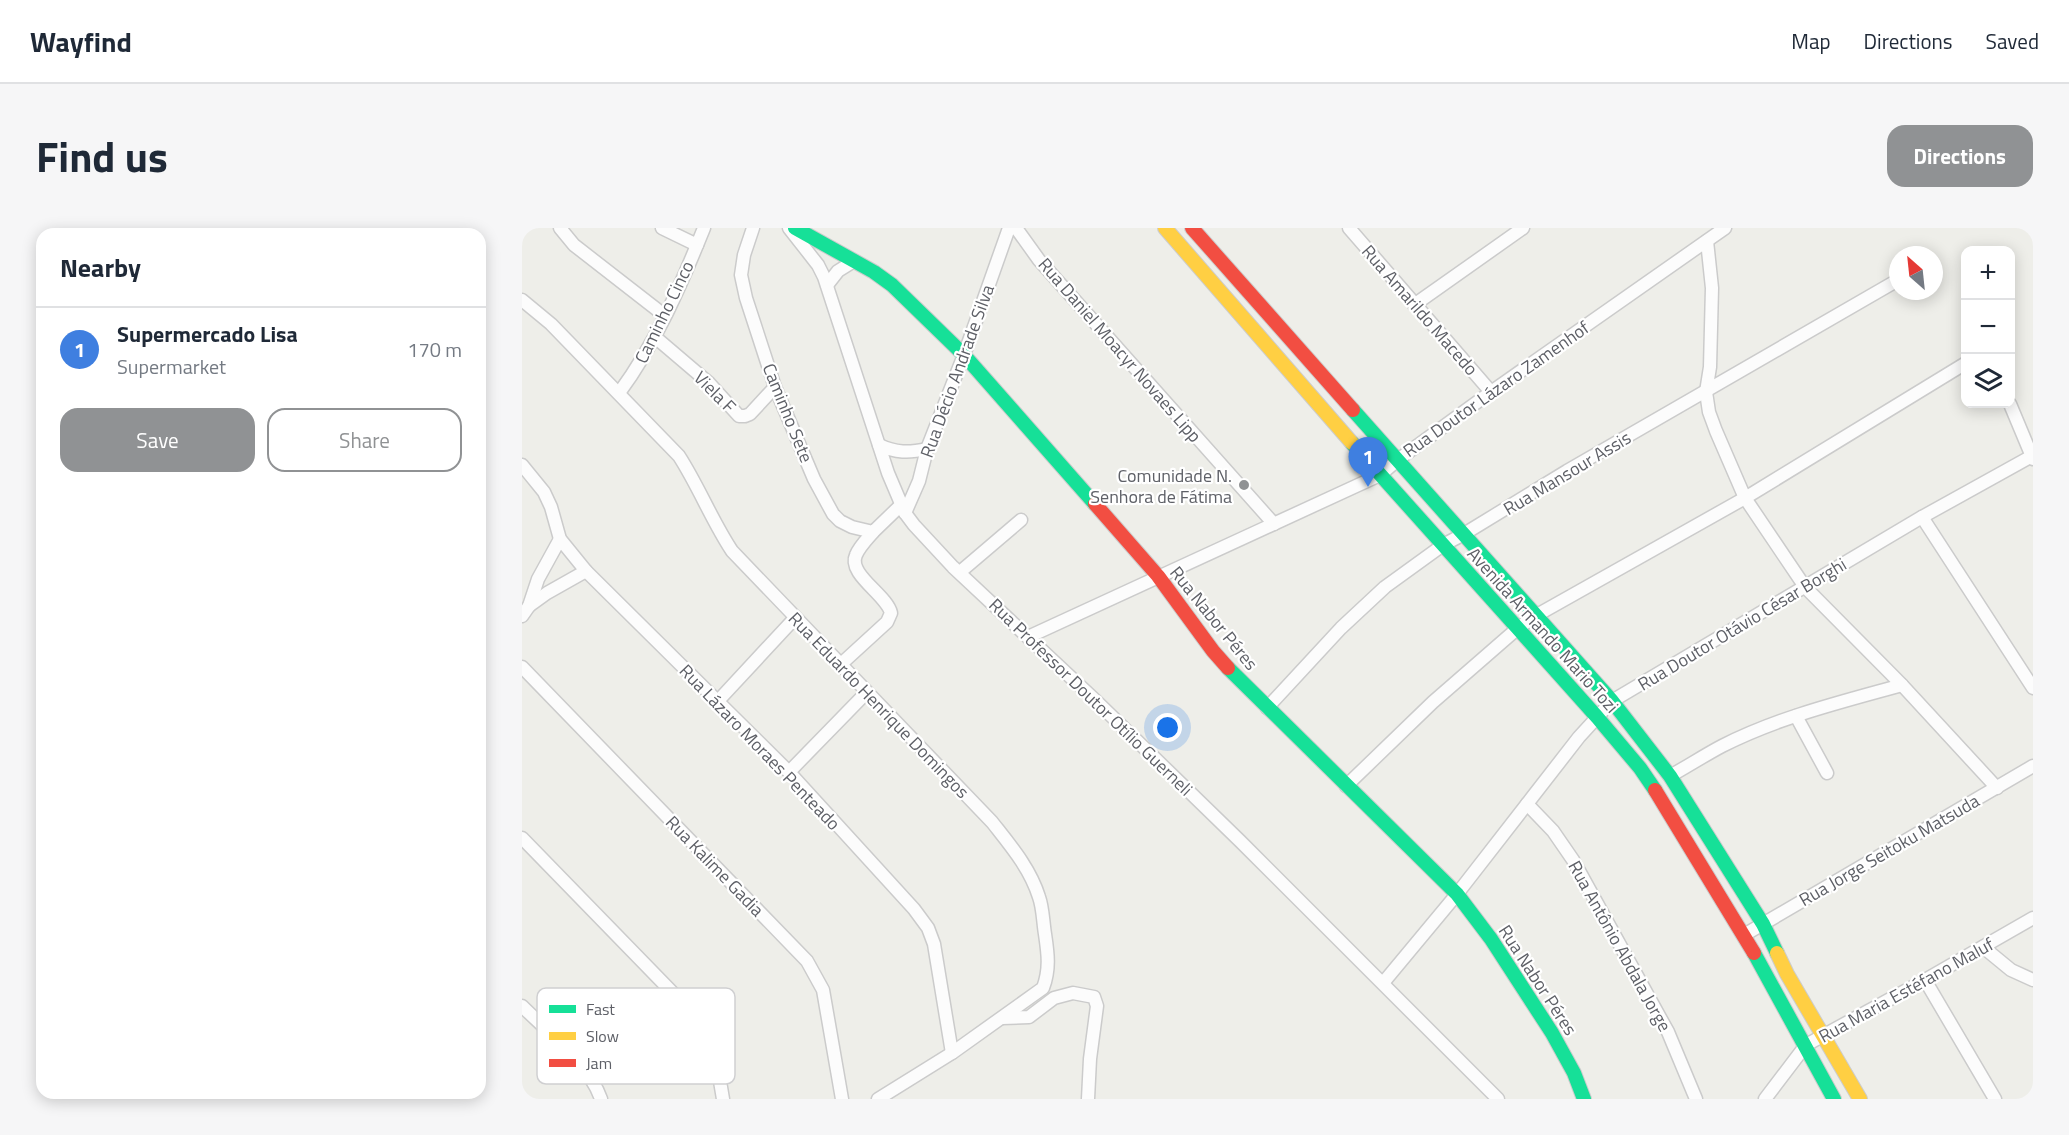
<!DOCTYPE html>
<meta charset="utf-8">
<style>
:root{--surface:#fff;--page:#f6f6f7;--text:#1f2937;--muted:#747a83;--line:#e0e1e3;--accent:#909294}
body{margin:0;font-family:"Titillium Web",sans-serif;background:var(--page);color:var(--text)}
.controls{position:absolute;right:18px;top:18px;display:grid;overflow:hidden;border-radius:12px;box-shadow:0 3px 15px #0003}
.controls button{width:54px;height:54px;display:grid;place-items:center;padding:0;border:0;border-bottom:2px solid var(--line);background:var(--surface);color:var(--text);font:30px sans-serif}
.compass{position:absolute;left:1367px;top:18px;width:54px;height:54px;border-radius:50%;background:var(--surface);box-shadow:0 3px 15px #0003;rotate:333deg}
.you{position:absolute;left:646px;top:500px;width:21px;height:21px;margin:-15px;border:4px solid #fff;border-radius:50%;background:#1a73e8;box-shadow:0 0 0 9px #1a73e833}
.badge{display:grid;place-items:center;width:39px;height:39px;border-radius:50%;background:var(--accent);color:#fff;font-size:20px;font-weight:700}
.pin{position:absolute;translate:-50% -50px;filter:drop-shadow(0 2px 3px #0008)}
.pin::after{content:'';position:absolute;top:32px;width:21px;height:18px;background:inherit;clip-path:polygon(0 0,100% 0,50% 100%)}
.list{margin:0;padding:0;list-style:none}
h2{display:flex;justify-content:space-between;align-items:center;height:78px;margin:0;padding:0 24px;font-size:26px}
h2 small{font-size:20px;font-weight:400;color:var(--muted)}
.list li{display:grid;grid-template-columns:39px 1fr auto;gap:18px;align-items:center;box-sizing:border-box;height:84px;padding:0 24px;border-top:2px solid var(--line)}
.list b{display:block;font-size:22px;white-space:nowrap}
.list p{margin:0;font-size:20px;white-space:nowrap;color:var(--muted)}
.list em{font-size:20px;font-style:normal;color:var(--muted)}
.actions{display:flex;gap:12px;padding:18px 24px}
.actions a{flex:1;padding:14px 0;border:2px solid var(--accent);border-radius:18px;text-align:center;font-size:21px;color:var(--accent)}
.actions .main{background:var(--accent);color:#fff}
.icon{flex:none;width:33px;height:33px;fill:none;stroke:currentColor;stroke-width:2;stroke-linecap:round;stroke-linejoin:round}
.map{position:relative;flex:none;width:1511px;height:871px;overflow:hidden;border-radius:18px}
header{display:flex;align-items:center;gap:36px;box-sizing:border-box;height:84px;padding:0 30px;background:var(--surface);border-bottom:2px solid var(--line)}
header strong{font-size:28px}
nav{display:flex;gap:33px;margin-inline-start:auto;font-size:21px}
.intro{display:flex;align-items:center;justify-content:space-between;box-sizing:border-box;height:144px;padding:0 36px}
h1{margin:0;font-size:42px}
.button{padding:15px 27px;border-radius:18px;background:var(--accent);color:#fff;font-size:21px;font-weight:700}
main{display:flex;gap:36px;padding:0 36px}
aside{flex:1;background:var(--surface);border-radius:18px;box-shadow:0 3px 15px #0003}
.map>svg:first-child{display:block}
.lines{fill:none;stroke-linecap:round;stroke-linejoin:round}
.street-casing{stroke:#cbcbcb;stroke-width:15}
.fast-casing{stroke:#ccc;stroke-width:16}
.slow-casing{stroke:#ccc;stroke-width:16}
.jam-casing{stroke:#ccc;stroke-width:16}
.street{stroke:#fcfcfc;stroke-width:12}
.fast{stroke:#16e098;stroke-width:14}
.slow{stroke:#ffcf43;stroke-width:14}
.jam{stroke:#f24e42;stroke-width:14}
.poi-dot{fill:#909294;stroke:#fff;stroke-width:2}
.labels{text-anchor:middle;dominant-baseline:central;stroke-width:4.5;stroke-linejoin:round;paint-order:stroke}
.street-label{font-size:18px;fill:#5e6067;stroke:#fff}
.poi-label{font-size:18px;fill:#5e6067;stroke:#fff;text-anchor:end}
.key{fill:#fff;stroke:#cfcfd1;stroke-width:1.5}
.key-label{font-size:16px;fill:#5e6067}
</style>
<header>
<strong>Wayfind</strong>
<nav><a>Map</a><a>Directions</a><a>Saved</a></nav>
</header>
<div class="intro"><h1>Find us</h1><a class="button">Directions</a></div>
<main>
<aside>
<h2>Nearby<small></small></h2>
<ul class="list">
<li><span class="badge" style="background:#3f7fe0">1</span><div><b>Supermercado Lisa</b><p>Supermarket</p></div><em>170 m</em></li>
</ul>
<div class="actions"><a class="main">Save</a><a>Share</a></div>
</aside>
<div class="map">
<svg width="1511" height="871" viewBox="0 0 1511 871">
<rect width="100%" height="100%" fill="#eeeee9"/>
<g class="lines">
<defs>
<g id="street">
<polyline points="38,0 52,17 142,87"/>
<polyline points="140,0 175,17"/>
<polyline points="231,0 222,27 219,47 224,70 253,159 292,251 311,286 318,293 330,299 351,304 379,277"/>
<polyline points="267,0 296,37 302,49 366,245 383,285 392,297 431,339 573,472 718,613 976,871"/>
<polyline points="494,0 517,32 550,69 752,296"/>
<polyline points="827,0 969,164"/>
<polyline points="1185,13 1190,60 1188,139 1184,164 1187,184 1194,203 1223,270 1283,359 1380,457 1475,560"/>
<polyline points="305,57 316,43 332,33"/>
<path d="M0 72 29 96 157 228C177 259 190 293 210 323L470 594C488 617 508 640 517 669 521 680 521 694 523 706 526 726 528 741 521 760L430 825 356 871"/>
<polyline points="892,77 1001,0"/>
<polyline points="133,109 187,155 217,188 223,188 228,186 253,159"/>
<path d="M97 165C134 115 159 57 182 0"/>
<polyline points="1488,176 1511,231"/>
<path d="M357 217C374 225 387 225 405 221"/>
<polyline points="0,237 22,264 29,279 38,311 64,343 267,544 392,681 406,700 412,716 430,825"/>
<polyline points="383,285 397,253 405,221 442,127 487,0"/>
<polyline points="1400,289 1511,460"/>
<polyline points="438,344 499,292"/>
<polyline points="7,378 25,365 64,343"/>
<polyline points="0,388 7,378 16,351 38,311"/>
<polyline points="506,409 858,247 877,231 969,164 1203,0"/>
<path d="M318 437 365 394 369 385C365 367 325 346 334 327 337 319 345 311 351 304"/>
<polyline points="0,439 285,733 301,762 320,871"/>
<polyline points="195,474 273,390"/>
<polyline points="745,480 819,400 863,359 921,317 942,306 1045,243 1376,52"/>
<polyline points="1274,488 1305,545"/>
<polyline points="267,544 344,465"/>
<path d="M1148 548C1166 538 1183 527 1200 518 1257 489 1319 474 1380 457"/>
<polyline points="824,558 911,474 996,400 1015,387 1223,270 1444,135"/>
<polyline points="1005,576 1031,603 1051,632 1146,804 1174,871"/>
<polyline points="0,610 184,799 191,812 201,871"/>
<polyline points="1222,707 1511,538"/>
<polyline points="1461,719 1489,742 1511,752"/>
<polyline points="1403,752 1473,871"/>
<polyline points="861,755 935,666 1057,509 1090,473 1400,289 1510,228"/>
<path d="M0 778C26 804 67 836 79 871"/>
<polyline points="480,790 507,789 532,770 551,765 572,769 575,778 568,831 566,871"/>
<polyline points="1243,871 1284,817 1403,752 1511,690"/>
</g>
<g id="fast">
<polyline points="273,0 352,44 370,57 442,127 573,276"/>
<polyline points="831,182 1090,473 1148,548 1241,696 1255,725"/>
<polyline points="830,215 1075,489 1118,540 1133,562"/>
<polyline points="706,440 935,666 969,711 1030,805 1052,845 1062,871"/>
<polyline points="1232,725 1312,871"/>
</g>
<g id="slow">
<polyline points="643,0 830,215"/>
<polyline points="1255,725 1265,746 1338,871"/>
</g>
<g id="jam">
<polyline points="670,0 831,182"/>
<polyline points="573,276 636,348 691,423 706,440"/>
<polyline points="1133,562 1232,725"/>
</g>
</defs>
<use href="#street" class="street-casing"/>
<use href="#fast" class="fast-casing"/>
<use href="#slow" class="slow-casing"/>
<use href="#jam" class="jam-casing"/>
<use href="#street" class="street"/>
<use href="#fast" class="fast"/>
<use href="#slow" class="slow"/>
<use href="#jam" class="jam"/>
</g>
<circle class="poi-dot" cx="722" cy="257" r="6"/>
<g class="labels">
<g class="street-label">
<text transform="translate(898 82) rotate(49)">Rua Amarildo Macedo</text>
<text transform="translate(142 84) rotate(-64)">Caminho Cinco</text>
<text transform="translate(598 122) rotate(49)">Rua Daniel Moacyr Novaes Lipp</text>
<text transform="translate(435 143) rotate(-70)">Rua Décio Andrade Silva</text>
<text transform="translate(974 161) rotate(-35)">Rua Doutor Lázaro Zamenhof</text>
<text transform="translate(193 164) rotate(45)">Viela F</text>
<text transform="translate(266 185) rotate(68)">Caminho Sete</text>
<text transform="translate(1045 245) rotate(-31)">Rua Mansour Assis</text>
<text transform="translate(692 390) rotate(51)">Rua Nabor Péres</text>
<text transform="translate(1220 396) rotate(-31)">Rua Doutor Otávio César Borghi</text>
<text transform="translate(1021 402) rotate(48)">Avenida Armando Mario Tozi</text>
<text transform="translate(569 469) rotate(44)">Rua Professor Doutor Otílio Guerneli</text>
<text transform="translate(357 477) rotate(46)">Rua Eduardo Henrique Domingos</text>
<text transform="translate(238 519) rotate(46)">Rua Lázaro Moraes Penteado</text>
<text transform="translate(1367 622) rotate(-30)">Rua Jorge Seitoku Matsuda</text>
<text transform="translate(193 638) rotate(46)">Rua Kalime Gadia</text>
<text transform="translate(1098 718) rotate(61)">Rua Antônio Abdala Jorge</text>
<text transform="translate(1016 752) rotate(57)">Rua Nabor Péres</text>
<text transform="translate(1384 762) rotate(-29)">Rua Maria Estéfano Maluf</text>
</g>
<g class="poi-label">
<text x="710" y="247">Comunidade N.<tspan x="710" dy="21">Senhora de Fátima</tspan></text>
</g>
</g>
<rect x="15" y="760" width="198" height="96" rx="9" class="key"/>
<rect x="27" y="777" width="27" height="8" fill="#16e098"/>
<rect x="27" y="804" width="27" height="8" fill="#ffcf43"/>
<rect x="27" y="831" width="27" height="8" fill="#f24e42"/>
<g class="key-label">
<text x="64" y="787">Fast</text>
<text x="64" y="814">Slow</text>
<text x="64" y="841">Jam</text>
</g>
</svg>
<div class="controls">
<button>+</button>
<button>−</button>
<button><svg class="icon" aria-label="layers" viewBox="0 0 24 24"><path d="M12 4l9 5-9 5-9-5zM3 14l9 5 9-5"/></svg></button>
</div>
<svg class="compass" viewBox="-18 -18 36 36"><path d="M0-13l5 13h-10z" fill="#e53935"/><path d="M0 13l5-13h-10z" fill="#747a83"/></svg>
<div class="you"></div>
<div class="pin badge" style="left:846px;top:259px;background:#3f7fe0">1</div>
</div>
</main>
